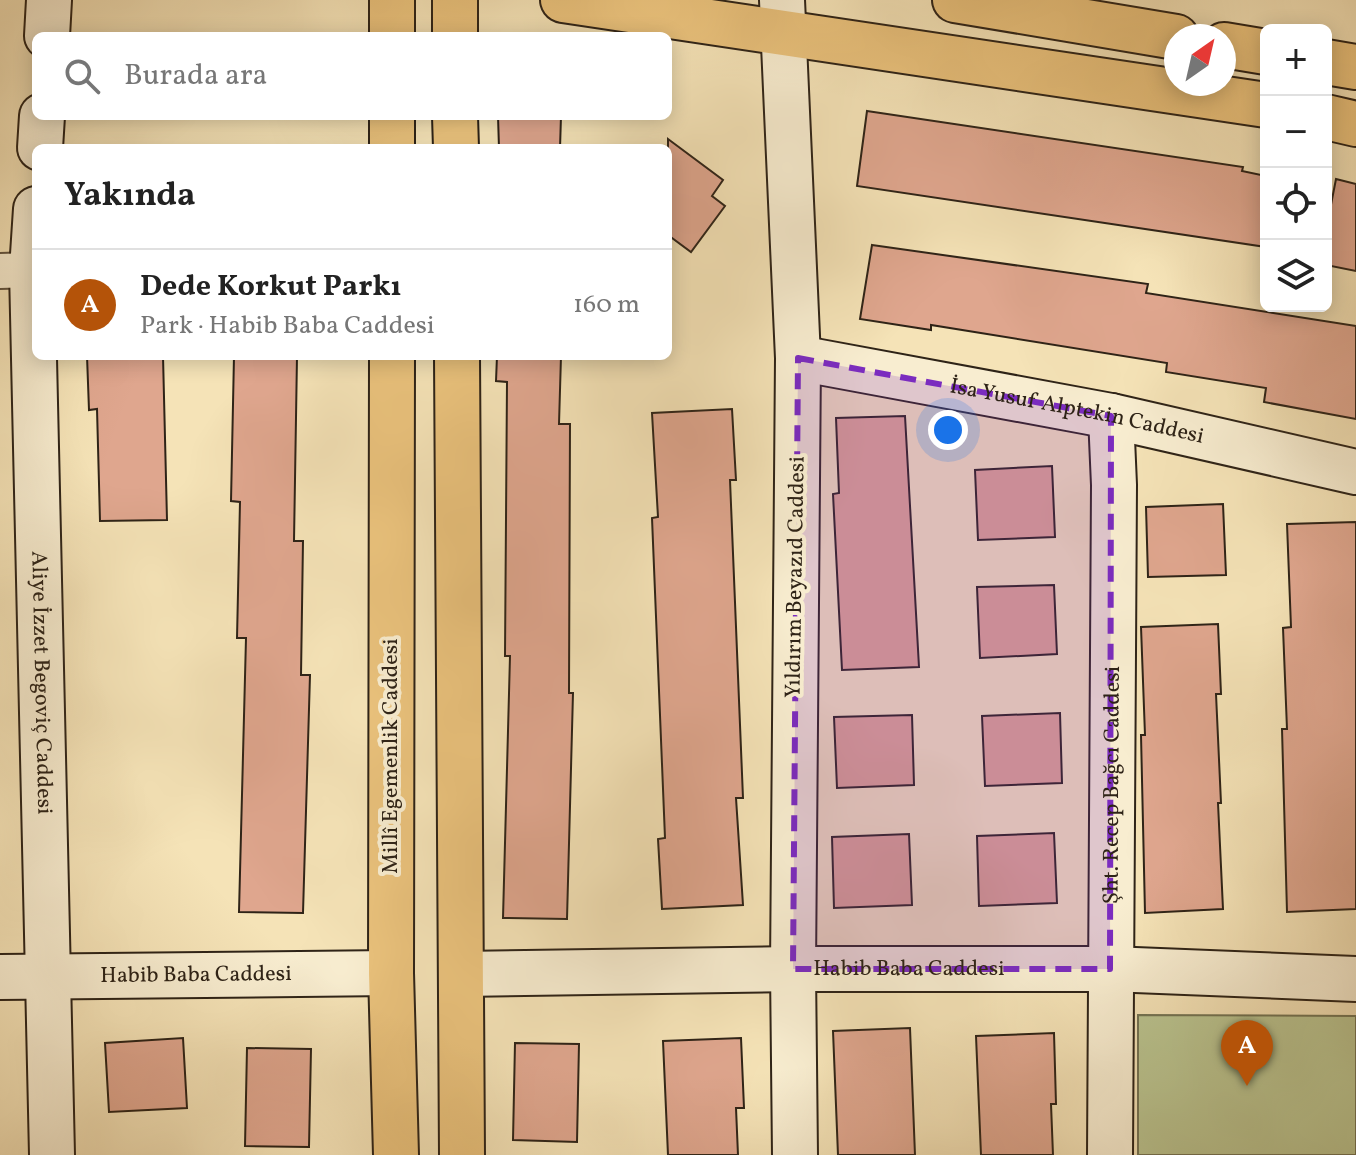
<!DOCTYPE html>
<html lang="tr">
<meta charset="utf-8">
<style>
:root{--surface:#fff;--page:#f6f6f6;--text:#222;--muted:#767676;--line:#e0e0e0;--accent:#b45309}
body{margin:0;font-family:Vollkorn,serif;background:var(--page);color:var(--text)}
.controls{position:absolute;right:24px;top:24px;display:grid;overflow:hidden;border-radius:12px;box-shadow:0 4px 20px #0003}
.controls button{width:72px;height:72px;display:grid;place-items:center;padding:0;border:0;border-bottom:2px solid var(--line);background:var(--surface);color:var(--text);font:40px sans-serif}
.compass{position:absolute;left:1164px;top:24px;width:72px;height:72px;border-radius:50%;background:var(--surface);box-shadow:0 4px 20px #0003;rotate:34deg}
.you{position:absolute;left:948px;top:430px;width:28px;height:28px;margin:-20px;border:6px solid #fff;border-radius:50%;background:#1a73e8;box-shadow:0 0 0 12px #1a73e833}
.badge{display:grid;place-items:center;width:52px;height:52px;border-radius:50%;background:var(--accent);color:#fff;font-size:26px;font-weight:700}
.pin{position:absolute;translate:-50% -66px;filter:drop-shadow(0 2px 4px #0008)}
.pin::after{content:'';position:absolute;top:42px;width:28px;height:24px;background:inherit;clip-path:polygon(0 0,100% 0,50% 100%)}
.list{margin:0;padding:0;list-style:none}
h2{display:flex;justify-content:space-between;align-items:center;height:104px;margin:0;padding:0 32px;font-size:34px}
h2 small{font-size:26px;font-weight:400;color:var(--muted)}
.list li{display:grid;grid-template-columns:52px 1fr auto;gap:24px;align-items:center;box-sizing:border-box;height:112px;padding:0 32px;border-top:2px solid var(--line)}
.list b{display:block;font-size:30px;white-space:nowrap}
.list p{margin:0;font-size:26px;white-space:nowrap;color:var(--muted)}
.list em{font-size:26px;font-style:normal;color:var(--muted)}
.icon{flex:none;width:44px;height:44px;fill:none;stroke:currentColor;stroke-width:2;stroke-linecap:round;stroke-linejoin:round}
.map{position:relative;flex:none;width:1356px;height:1155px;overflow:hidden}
.search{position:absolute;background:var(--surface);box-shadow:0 4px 20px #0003;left:32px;top:32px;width:640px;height:88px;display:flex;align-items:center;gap:20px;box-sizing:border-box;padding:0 28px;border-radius:12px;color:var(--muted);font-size:30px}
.panel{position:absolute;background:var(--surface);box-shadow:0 4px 20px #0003;left:32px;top:144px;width:640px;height:216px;border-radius:12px}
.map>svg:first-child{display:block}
.green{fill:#bac490;stroke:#747454;stroke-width:2}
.building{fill:#dfa68e;stroke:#2e2317;stroke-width:2}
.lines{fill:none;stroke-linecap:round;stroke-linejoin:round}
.street-casing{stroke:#60533f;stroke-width:38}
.secondary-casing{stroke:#2e2317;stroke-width:48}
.primary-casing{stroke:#2e2317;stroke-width:48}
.street{stroke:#f8edd0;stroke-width:34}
.secondary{stroke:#f8edd0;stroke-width:44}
.primary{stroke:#eac27c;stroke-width:44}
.marked{fill:#7b2cbf;fill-opacity:0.2;stroke:#7b2cbf;stroke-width:6;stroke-dasharray:16 10;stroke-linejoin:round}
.labels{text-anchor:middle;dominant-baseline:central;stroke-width:8;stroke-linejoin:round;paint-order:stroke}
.street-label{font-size:22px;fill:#2e2317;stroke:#f8edd0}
</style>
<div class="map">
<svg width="1356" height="1155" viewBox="0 0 1356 1155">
<rect width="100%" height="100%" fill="#f5e3b7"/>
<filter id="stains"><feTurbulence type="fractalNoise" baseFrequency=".0025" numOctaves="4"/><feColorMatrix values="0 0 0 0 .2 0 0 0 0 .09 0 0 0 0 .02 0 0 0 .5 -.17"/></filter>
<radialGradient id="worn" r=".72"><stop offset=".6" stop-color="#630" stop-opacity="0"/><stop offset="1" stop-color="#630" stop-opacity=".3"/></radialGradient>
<polygon class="green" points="1138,1015 1356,1016 1356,1155 1138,1155"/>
<g class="building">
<polygon points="867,111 1243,167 1242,171 1266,176 1266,247 857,186"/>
<polygon points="498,116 561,116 560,148 499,148"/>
<polygon points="668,139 723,180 712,196 725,206 691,252 668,235"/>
<polygon points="1336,179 1356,184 1356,271 1326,265 1326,230"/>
<polygon points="872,245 1148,284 1146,293 1356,326 1356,419 1264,402 1266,388 1166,372 1167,363 931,325 931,330 860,319"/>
<polygon points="87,356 163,356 167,520 100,521 97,409 89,410"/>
<polygon points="234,356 297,356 294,541 303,541 301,675 310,675 303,913 239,912 246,638 237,638 240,502 231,501"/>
<polygon points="497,356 561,356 559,424 570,424 569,693 573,693 567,919 503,918 510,656 505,656 507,382 496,381"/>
<polygon points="732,409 736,480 730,480 743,798 736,798 743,905 662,909 658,839 665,838 652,518 658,517 652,413"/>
<polygon points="905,416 919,667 842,670 833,494 839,493 836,418"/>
<polygon points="1052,466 1055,537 978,540 975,470"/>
<polygon points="1223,504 1226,575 1148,577 1146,507"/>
<polygon points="1356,522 1356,909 1287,912 1282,729 1287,729 1283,628 1291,627 1287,524"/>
<polygon points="1054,585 1057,654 980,658 977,587"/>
<polygon points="1218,624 1221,694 1216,694 1221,803 1218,803 1223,909 1145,913 1141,735 1145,735 1141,627"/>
<polygon points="1060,713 1062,783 985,786 982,716"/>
<polygon points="912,715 914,785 837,788 834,717"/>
<polygon points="1054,833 1057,903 979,906 977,836"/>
<polygon points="909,834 912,905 834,908 832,837"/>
<polygon points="910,1028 915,1155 838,1155 833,1031"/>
<polygon points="1054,1033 1056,1104 1051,1104 1053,1155 981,1155 976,1036"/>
<polygon points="183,1038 187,1108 109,1112 105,1043"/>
<polygon points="741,1038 744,1108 736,1108 738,1155 668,1155 663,1041"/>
<polygon points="515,1043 579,1044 577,1142 513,1140"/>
<polygon points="247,1048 311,1049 309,1147 245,1146"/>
</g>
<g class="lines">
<defs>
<polyline id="street" points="0,271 32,270"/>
<g id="secondary">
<polyline points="782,0 798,358 793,969 795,1155"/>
<polyline points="47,36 49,0"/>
<polyline points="40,148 42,116"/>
<path id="s1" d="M36 209 32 270 52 1155"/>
<path id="s2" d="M798 358 1111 416 1356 472"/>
<path id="s3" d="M461 974 793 969H1110L1356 979"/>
<path id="s4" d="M0 977 391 973"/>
<path id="s5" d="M1110 1155 1114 485 1111 416"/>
</g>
<g id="primary">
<polyline points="455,0 455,36"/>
<polyline points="563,0 1266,105"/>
<polyline points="955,0 1176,37"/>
<polyline points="392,36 392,0"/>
<polyline points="1224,45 1266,52"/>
<polyline points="1326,62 1356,67"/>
<polyline points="455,116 456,148"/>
<polyline points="1326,117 1356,124"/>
<polyline points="392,148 392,116"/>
<polyline points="392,356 391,973 396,1155"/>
<polyline points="457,356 462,1155"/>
</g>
</defs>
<use href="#street" class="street-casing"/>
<use href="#secondary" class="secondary-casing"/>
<use href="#primary" class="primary-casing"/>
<use href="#street" class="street"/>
<use href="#secondary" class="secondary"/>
<use href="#primary" class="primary"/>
</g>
<path class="marked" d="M798 358 1111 416 1110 969H793Z"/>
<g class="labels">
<g class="street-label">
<text stroke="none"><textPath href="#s2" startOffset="284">İsa Yusuf Alptekin Caddesi</textPath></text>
<text transform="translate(796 577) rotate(-89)">Yıldırım Beyazıd Caddesi</text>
<text stroke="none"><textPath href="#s1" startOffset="474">Aliye İzzet Begoviç Caddesi</textPath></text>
<text transform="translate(391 756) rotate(-90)">Millî Egemenlik Caddesi</text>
<text stroke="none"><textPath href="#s5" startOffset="370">Şht. Recep Bağcı Caddesi</textPath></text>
<text stroke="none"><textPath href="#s3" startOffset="448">Habib Baba Caddesi</textPath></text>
<text stroke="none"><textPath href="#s4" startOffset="196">Habib Baba Caddesi</textPath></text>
</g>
</g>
<rect width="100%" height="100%" filter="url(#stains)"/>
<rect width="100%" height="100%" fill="url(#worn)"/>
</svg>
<div class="controls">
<button>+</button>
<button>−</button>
<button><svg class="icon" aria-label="locate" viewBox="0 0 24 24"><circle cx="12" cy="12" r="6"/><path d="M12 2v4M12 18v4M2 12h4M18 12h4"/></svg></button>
<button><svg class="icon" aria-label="layers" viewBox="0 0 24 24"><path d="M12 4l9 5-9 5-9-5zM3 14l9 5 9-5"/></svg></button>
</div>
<svg class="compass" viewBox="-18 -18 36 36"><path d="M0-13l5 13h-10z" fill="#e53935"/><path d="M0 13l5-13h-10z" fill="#767676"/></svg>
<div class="you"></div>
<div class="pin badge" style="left:1247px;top:1086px">A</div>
<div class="search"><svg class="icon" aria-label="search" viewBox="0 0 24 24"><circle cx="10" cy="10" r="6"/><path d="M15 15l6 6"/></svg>Burada ara</div>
<section class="panel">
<h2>Yakında<small></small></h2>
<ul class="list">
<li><span class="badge">A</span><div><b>Dede Korkut Parkı</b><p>Park · Habib Baba Caddesi</p></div><em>160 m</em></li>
</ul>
</section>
</div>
